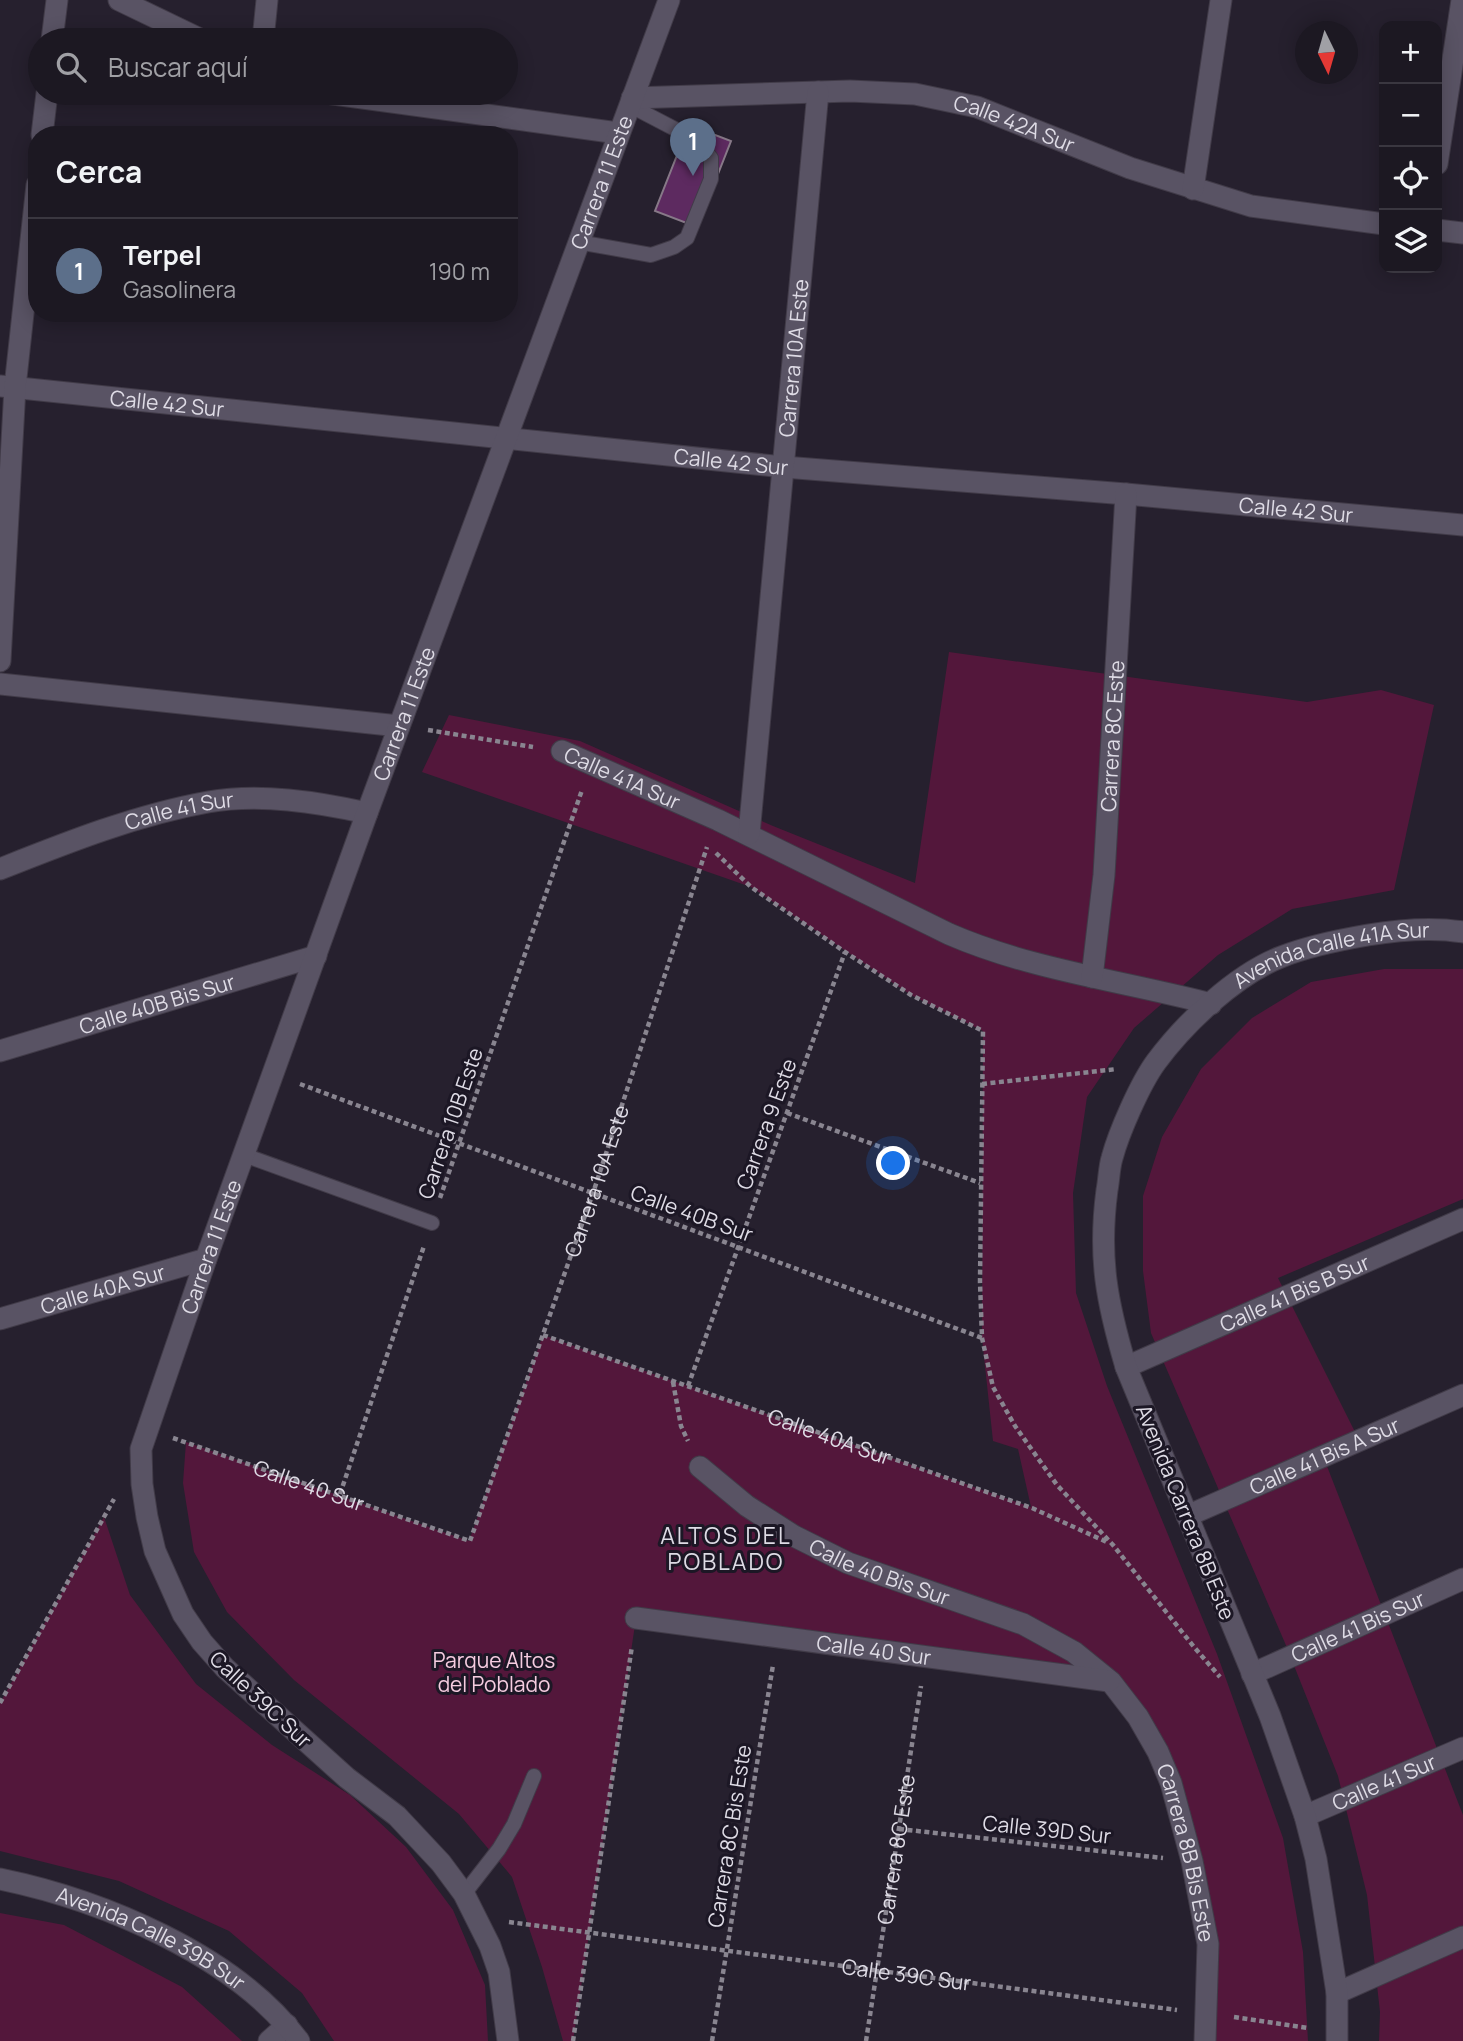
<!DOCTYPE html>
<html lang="es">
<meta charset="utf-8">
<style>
:root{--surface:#1c1822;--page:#25212a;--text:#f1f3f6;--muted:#a0a0a5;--line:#3a3740;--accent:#1a73e8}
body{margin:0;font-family:Manrope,sans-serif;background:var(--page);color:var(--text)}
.controls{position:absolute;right:21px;top:21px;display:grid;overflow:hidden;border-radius:14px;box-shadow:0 4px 18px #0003}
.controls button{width:63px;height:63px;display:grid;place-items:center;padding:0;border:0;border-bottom:2px solid var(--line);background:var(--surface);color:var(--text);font:35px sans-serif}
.compass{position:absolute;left:1295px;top:21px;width:63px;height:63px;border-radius:50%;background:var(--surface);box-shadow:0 4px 18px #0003;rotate:175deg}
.you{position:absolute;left:894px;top:1164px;width:24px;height:24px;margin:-18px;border:5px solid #fff;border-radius:50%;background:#1a73e8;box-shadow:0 0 0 10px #1a73e833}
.badge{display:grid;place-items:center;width:46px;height:46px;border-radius:50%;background:var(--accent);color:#fff;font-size:23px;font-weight:700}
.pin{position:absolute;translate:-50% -58px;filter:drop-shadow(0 2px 4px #0008)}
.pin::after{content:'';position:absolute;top:37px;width:24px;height:21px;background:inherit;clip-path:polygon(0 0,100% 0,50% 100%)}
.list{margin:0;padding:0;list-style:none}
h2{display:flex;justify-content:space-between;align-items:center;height:91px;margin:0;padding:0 28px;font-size:30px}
h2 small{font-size:23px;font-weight:400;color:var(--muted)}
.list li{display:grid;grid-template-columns:46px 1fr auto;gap:21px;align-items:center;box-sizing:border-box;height:105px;padding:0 28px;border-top:2px solid var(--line)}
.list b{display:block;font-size:26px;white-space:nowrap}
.list p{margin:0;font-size:23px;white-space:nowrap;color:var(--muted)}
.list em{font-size:23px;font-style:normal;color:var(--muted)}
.icon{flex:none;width:38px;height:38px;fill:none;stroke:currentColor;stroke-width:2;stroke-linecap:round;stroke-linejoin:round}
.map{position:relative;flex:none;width:1463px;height:2041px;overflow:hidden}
.search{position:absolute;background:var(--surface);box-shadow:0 4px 18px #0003;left:28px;top:28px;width:490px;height:77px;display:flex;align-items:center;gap:18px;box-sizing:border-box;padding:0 24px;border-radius:38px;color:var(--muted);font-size:26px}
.panel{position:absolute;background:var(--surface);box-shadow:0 4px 18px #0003;left:28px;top:126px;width:490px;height:196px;border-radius:28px}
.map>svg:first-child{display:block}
.green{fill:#53173b}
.building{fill:#5d2a60;stroke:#877988;stroke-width:2}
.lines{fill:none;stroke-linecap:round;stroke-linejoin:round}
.lane-casing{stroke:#413b48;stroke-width:16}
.street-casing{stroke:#413b48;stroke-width:23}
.secondary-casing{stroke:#413b48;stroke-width:23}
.path{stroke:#898590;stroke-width:4.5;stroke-dasharray:5 3.5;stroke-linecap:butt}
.lane{stroke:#595364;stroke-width:14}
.street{stroke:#595364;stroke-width:21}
.secondary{stroke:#595364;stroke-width:21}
.labels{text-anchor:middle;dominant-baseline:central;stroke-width:6;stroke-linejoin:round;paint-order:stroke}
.street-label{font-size:21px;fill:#dedbe5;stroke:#1c1725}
.park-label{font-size:21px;fill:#f6cce0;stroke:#1c1725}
.neighbourhood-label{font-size:23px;letter-spacing:2px;fill:#dedbe5;stroke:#1c1725}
</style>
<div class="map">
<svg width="1463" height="2041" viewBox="0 0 1463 2041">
<rect width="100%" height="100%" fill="#26202e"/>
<g class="green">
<polygon points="949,652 1307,702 1381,690 1434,705 1394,890 1292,909 1218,955 1134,1028 1087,1097 1073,1193 1076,1293 1107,1386 1217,1654 1283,1838 1303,1952 1308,2041 1205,2041 1208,1944 1171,1783 1111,1682 636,1618 573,2041 563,2041 542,1967 512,1877 459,1814 294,1680 227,1612 194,1552 183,1483 186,1442 469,1541 543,1335 1031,1507 1018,1449 993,1441 982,1338 983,1031 911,995 751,887 422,772 449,715 580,741 773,826 915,883"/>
<polygon points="1384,969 1463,969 1463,1199 1278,1278 1359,1440 1323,1456 1463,1815 1463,2041 1379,2041 1380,2012 1367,1895 1338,1776 1285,1643 1151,1333 1143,1271 1143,1196 1162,1137 1201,1069 1252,1018 1311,982"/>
<polygon points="104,1517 130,1595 196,1684 272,1745 350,1795 406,1847 453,1910 485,1985 488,2041 334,2041 302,1993 229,1931 119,1881 0,1851 0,1703"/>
<polygon points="0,1913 64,1925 182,1987 242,2041 0,2041"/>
</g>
<polygon class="building" points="689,125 731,141 697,227 655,211"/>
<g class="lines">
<defs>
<g id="lane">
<polyline points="578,242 651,255 674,247 687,238 711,179 711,158 698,141 629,105"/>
<polyline points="244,1155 432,1223"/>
<polyline points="464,1894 499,1849 514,1824 534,1776"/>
</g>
<g id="street">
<polyline points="119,0 202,40"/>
<polyline points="52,40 57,0"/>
<polyline points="263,40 267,0"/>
<polyline points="326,93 618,133"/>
<path id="s5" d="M632 98 850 91 915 94 977 107 1130 168 1251 206 1384 224"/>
<polyline points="42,135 47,93"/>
<polyline points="1437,164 1462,0"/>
<polyline points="1193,189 1221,0"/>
<polyline points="1437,230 1463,233"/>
<path id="s6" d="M0 386 784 467 1126 494 1463 525"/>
<polyline points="0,661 15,387 37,185"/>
<polyline points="0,684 399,726"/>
<path id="s7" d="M562 751 718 820 949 934C1032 970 1123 981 1211 1004"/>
<path id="s8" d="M749 834 818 92"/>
<path id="s9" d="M0 869C68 842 136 815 208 802 260 793 317 802 367 813"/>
<path id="s10" d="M1092 977 1104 875 1126 494"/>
<path id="s11" d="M0 1051 316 956"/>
<path id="s12" d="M0 1319 206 1259"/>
<path id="s13" d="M1126 1367 1463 1219"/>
<path id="s14" d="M700 1467 747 1506 794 1536 848 1563 1023 1624 1074 1652 1111 1682 1138 1717 1158 1752 1171 1783 1192 1861 1208 1944 1205 2041"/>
<path id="s15" d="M1187 1516 1463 1395"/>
<path id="s16" d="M636 1618 1109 1681"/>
<path id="s17" d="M1252 1674 1463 1579"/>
<path id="s18" d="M1305 1816 1463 1748"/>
<polyline points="1337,1993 1463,1937"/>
<polyline points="269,2041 287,2025"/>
</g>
<g id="secondary">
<path id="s19" d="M0 1879C102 1900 235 1955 299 2041"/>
<path id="s20" d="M508 2041 499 1972 490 1946 464 1894 441 1863 397 1816 347 1778 225 1668 202 1642 183 1614 155 1551 147 1517 142 1484 141 1449 206 1259 367 813 669 0"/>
<path id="s21" d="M1337 2041V1993L1316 1859 1305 1816 1270 1716 1126 1367C1107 1303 1098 1258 1107 1190 1109 1180 1109 1168 1112 1158 1119 1132 1140 1084 1156 1062 1185 1023 1235 975 1281 957 1308 946 1339 940 1368 935 1398 930 1433 927 1463 932"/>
</g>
</defs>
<use href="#lane" class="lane-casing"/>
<use href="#street" class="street-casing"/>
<use href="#secondary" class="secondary-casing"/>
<g class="path">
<polyline points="428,730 533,747"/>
<polyline points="716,853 751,887 845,952 911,995 983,1031 980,1282 982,1338 993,1387 1015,1426 1057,1485 1113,1545 1194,1647 1220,1677"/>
<polyline points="300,1084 982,1338"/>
<polyline points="982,1084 1117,1069"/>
<polyline points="787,1113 980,1183"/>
<polyline points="440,1198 582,790"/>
<path id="s1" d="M543 1335 1032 1508 1109 1543"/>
<polyline points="673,1382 681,1426 688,1441"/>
<polyline points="688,1386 845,952"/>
<path id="s2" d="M173 1438 470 1541 593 1193 707 847"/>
<polyline points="340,1494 424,1246"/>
<polyline points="0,1703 114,1499"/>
<polyline points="899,1829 1163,1858"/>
<path id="s3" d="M509 1922 1177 2010"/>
<polyline points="1234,2017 1308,2028"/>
<polyline points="573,2041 632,1646"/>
<polyline points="712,2041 773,1665"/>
<path id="s4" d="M866 2041 921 1686"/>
</g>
<use href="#lane" class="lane"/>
<use href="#street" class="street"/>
<use href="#secondary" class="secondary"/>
</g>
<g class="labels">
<g class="street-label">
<text stroke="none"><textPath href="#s5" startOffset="387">Calle 42A Sur</textPath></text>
<text stroke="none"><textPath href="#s20" startOffset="2074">Carrera 11 Este</textPath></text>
<text stroke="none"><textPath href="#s8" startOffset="478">Carrera 10A Este</textPath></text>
<text stroke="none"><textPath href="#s6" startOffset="168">Calle 42 Sur</textPath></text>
<text stroke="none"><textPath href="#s6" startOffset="735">Calle 42 Sur</textPath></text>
<text stroke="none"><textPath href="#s6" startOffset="1302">Calle 42 Sur</textPath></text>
<text stroke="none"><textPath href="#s20" startOffset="1507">Carrera 11 Este</textPath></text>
<text stroke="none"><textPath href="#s10" startOffset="242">Carrera 8C Este</textPath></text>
<text stroke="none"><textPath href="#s7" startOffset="66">Calle 41A Sur</textPath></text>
<text stroke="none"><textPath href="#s9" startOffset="189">Calle 41 Sur</textPath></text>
<text stroke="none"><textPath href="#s21" startOffset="1244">Avenida Calle 41A Sur</textPath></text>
<text stroke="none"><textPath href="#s11" startOffset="164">Calle 40B Bis Sur</textPath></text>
<text transform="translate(450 1123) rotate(-71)">Carrera 10B Este</text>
<text transform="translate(766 1124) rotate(-70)">Carrera 9 Este</text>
<text stroke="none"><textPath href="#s2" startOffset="696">Carrera 10A Este</textPath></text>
<text transform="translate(692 1213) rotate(20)">Calle 40B Sur</text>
<text stroke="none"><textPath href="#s20" startOffset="940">Carrera 11 Este</textPath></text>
<text stroke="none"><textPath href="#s12" startOffset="107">Calle 40A Sur</textPath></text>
<text stroke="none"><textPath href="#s13" startOffset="184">Calle 41 Bis B Sur</textPath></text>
<text stroke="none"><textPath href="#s1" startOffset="304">Calle 40A Sur</textPath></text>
<text stroke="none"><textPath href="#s15" startOffset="150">Calle 41 Bis A Sur</textPath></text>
<text stroke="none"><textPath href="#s2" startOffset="144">Calle 40 Sur</textPath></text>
<text transform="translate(1186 1512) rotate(68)">Avenida Carrera 8B Este</text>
<text stroke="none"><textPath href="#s14" startOffset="210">Calle 40 Bis Sur</textPath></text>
<text stroke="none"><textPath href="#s17" startOffset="116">Calle 41 Bis Sur</textPath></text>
<text stroke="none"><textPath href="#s16" startOffset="240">Calle 40 Sur</textPath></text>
<text transform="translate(261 1699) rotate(43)">Calle 39C Sur</text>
<text stroke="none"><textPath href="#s18" startOffset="86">Calle 41 Sur</textPath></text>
<text transform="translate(1047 1829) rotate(6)">Calle 39D Sur</text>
<text transform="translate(729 1836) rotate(-81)">Carrera 8C Bis Este</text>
<text stroke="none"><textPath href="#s4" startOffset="194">Carrera 8C Este</textPath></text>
<text stroke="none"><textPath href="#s14" startOffset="658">Carrera 8B Bis Este</textPath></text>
<text stroke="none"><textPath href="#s19" startOffset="163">Avenida Calle 39B Sur</textPath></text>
<text stroke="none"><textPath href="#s3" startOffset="401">Calle 39C Sur</textPath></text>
</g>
<g class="park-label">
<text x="494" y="1660">Parque Altos<tspan x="494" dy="24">del Poblado</tspan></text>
</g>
<g class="neighbourhood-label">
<text x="726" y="1535">ALTOS DEL<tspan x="726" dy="26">POBLADO</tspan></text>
</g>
</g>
</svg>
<div class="controls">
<button>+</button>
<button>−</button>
<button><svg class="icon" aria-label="locate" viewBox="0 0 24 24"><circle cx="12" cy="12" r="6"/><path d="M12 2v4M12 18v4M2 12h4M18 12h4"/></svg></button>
<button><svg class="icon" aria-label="layers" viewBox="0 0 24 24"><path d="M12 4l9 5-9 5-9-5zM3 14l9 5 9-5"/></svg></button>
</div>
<svg class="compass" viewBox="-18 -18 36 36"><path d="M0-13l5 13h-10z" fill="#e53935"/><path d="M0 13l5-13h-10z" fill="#a0a0a5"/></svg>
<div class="you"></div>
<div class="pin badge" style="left:693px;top:176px;background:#5c6f8a">1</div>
<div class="search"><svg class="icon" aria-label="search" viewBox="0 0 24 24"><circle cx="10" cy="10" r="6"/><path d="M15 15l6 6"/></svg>Buscar aquí</div>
<section class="panel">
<h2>Cerca<small></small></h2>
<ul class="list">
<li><span class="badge" style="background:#5c6f8a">1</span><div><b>Terpel</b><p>Gasolinera</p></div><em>190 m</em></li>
</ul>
</section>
</div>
